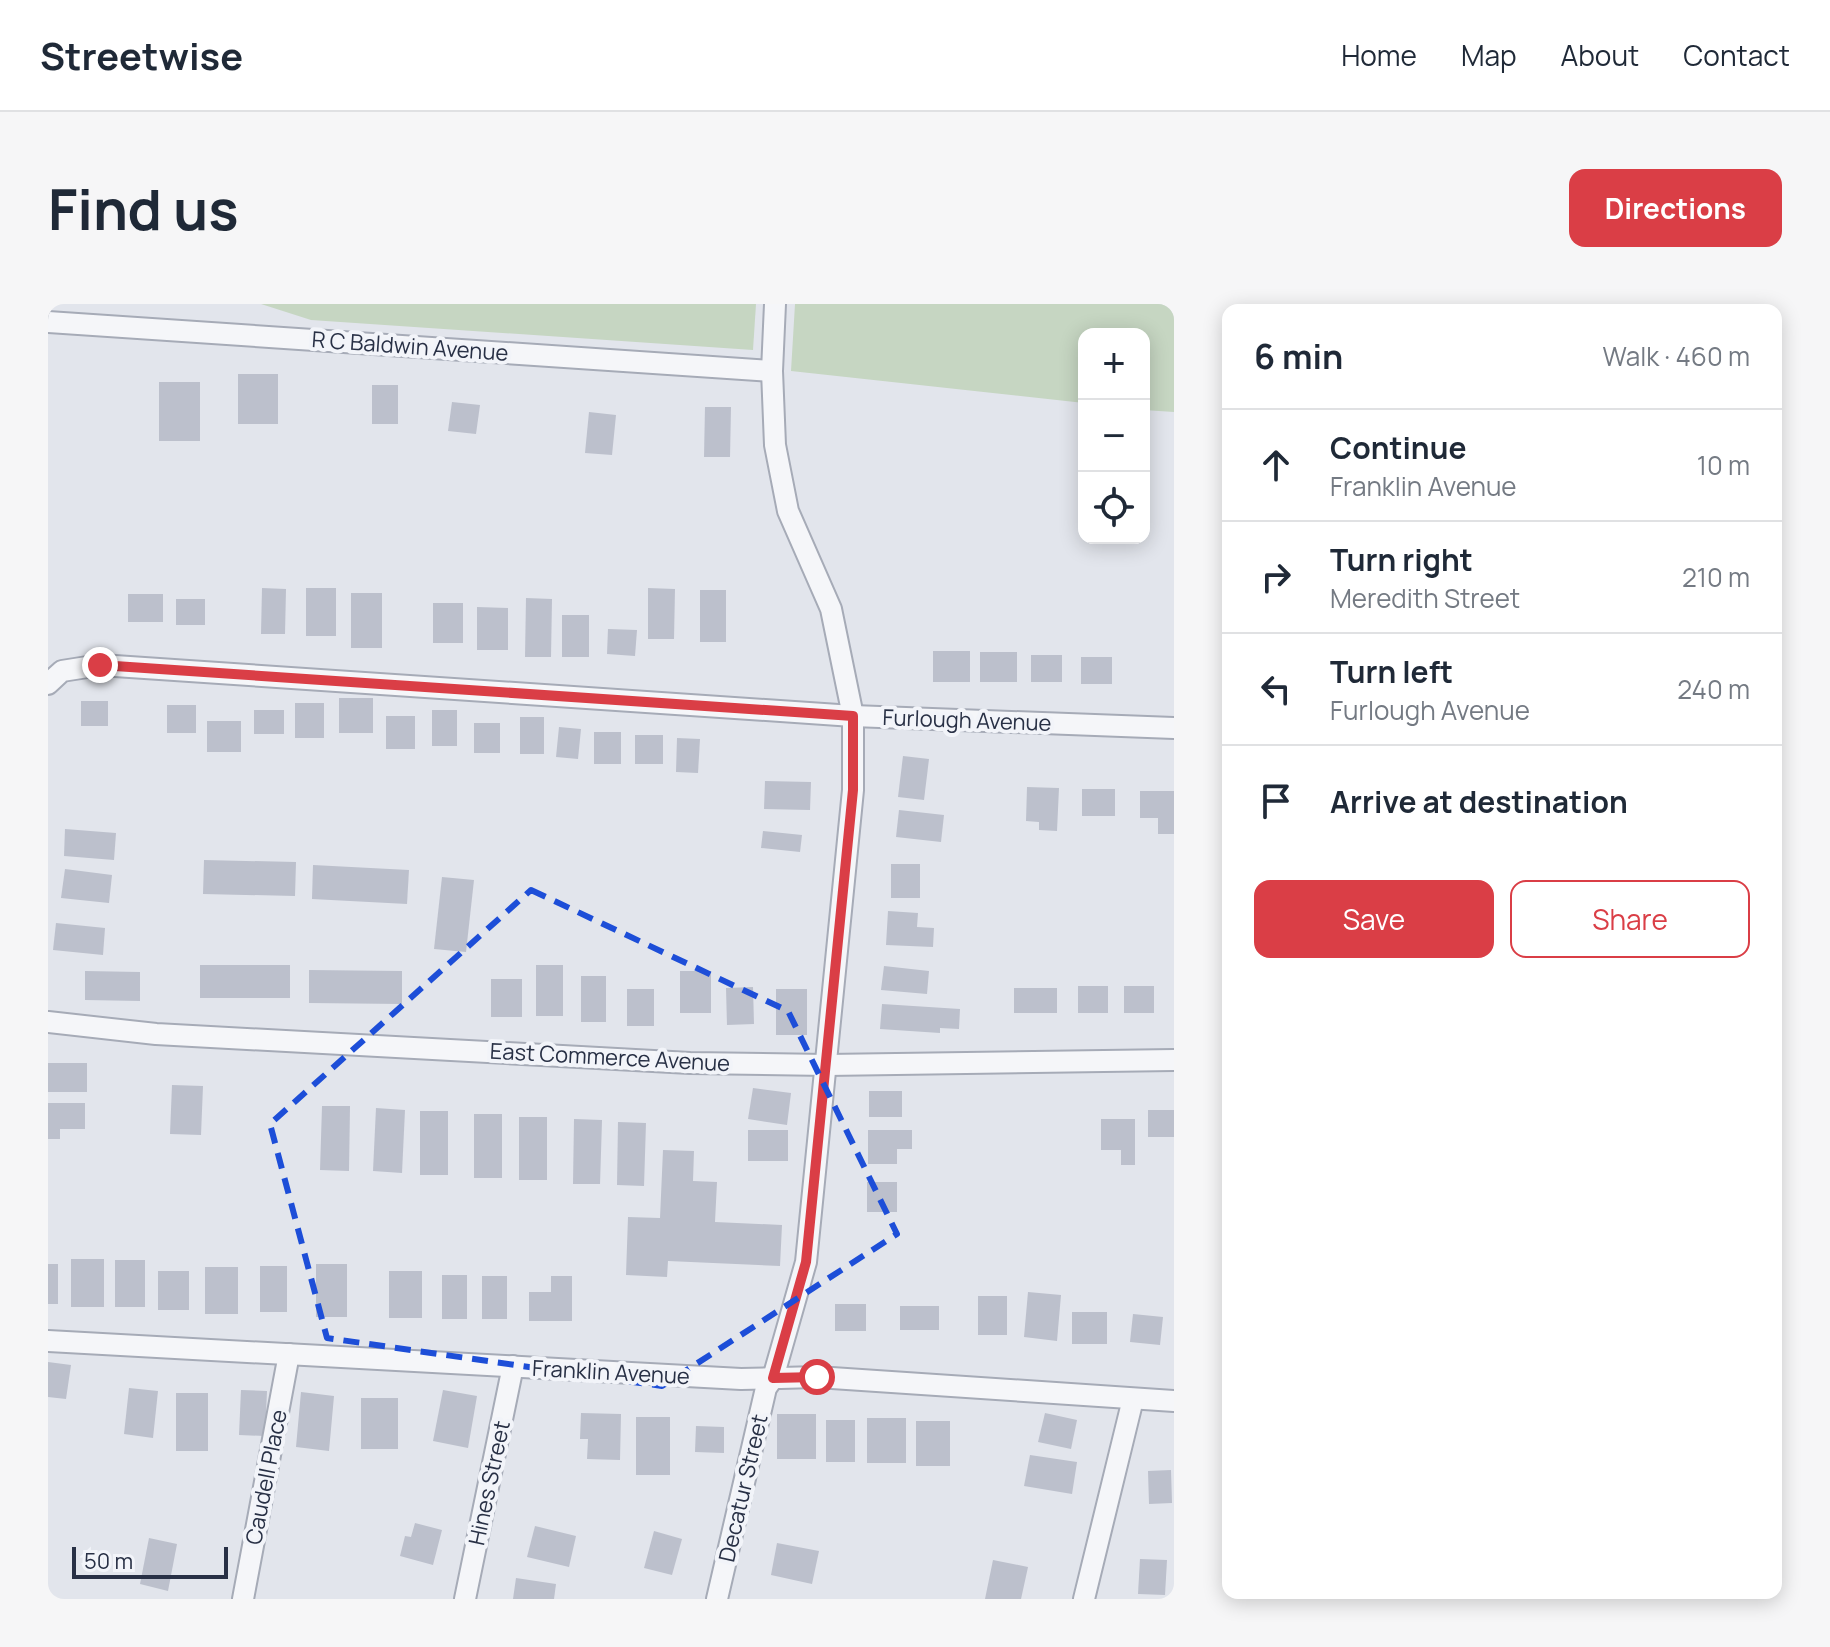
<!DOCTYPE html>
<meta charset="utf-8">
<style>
:root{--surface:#fff;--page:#f6f6f7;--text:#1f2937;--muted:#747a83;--line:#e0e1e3;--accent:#da3e46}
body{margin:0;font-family:Manrope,sans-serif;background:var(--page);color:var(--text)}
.controls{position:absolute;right:24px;top:24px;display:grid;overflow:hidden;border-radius:16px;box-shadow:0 4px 20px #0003}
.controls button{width:72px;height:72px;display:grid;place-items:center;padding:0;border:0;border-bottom:2px solid var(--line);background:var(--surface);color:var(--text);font:40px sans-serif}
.scale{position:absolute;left:24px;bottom:20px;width:156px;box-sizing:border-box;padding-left:8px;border:4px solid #283045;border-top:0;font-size:22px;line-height:28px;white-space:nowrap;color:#283045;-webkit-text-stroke:6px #f2f4f9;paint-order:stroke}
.stop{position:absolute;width:24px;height:24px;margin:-18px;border:6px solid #da3e46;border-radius:50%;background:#fff}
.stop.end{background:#da3e46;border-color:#fff;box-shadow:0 2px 8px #0008}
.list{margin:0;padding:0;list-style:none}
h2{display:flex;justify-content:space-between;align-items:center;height:104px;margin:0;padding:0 32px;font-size:34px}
h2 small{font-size:26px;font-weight:400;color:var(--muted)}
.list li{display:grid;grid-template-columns:52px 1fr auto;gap:24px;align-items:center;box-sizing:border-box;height:112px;padding:0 32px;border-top:2px solid var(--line)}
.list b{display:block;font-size:30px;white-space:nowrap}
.list p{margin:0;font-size:26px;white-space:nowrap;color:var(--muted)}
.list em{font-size:26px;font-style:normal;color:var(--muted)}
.actions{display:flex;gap:16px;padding:24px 32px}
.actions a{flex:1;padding:18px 0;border:2px solid var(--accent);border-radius:16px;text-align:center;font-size:28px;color:var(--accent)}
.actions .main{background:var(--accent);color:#fff}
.icon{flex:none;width:44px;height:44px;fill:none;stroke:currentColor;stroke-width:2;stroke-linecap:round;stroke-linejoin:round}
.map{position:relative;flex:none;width:1126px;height:1295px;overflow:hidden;border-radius:16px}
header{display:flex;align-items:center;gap:48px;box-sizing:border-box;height:112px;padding:0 40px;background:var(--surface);border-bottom:2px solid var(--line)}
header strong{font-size:38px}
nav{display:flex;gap:44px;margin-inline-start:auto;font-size:28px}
.intro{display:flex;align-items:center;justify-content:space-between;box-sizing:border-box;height:192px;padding:0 48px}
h1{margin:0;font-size:56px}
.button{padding:20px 36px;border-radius:16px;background:var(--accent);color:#fff;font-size:28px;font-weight:700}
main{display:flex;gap:48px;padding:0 48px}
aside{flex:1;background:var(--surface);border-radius:16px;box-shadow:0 4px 20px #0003}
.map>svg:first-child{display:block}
.green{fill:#c6d6c2}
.building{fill:#bcc0cc}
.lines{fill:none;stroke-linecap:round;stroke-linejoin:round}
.street-casing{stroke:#a6abb7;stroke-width:24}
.street{stroke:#f5f6f9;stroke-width:20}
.route{stroke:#da3e46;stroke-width:10}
.marked{fill:none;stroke:#1d4ed8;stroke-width:6;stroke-dasharray:16 10;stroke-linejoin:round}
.labels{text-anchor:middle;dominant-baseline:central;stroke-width:8;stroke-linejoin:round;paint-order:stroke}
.street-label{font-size:22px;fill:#283045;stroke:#f2f4f9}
</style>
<header>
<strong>Streetwise</strong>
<nav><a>Home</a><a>Map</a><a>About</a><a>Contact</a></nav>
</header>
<div class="intro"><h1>Find us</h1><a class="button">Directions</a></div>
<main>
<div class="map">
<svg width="1126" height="1295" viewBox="0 0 1126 1295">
<rect width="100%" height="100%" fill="#e2e5ec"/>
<g class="green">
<polygon points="213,0 708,0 705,46 263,16"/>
<polygon points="747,0 1126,0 1126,108 1096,106 1096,30 1036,30 1036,99 743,67"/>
</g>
<g class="building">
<rect x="190" y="70" width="40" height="50"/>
<rect x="111" y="78" width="41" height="59"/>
<rect x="324" y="81" width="26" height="39"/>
<polygon points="404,98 432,101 428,130 400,127"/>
<polygon points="657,103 683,103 682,153 656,153"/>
<polygon points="541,108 568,111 564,151 537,149"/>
<polygon points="214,284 238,285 237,330 213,330"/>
<rect x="258" y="284" width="30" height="48"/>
<polygon points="600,284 627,285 626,335 600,335"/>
<rect x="652" y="286" width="26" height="52"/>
<rect x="303" y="289" width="31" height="55"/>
<rect x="80" y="290" width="35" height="28"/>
<polygon points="478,294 504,295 503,353 477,353"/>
<rect x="128" y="295" width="29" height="26"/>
<rect x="385" y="299" width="30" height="40"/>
<polygon points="429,303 460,304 460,346 429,346"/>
<rect x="514" y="311" width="27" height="42"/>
<polygon points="560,325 589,326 587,352 559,350"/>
<rect x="885" y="347" width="37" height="31"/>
<rect x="932" y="348" width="37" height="30"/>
<rect x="983" y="351" width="31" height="27"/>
<rect x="1033" y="353" width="31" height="27"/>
<rect x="291" y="394" width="34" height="35"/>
<rect x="33" y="397" width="27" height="25"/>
<rect x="247" y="399" width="29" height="35"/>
<rect x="119" y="401" width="29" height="28"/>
<rect x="206" y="406" width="30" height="24"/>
<rect x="384" y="406" width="25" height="36"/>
<rect x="338" y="412" width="29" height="33"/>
<rect x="472" y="413" width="24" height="37"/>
<rect x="159" y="417" width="34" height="31"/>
<rect x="426" y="419" width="26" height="30"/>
<polygon points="511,423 533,425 530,455 508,453"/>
<rect x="546" y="428" width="27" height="32"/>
<rect x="587" y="431" width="28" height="29"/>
<polygon points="629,434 652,435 650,469 628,468"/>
<polygon points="855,452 881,455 876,496 850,493"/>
<polygon points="717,477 763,478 762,506 716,505"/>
<polygon points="979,483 1011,484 1009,527 991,526 991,518 978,517"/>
<rect x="1034" y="485" width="33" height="27"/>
<polygon points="1092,487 1126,487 1126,530 1110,530 1110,514 1092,514"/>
<polygon points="851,506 896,511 893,538 848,533"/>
<polygon points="17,525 68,529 66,556 16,552"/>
<polygon points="715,527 754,531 752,548 713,544"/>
<polygon points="156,556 248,558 247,592 155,590"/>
<rect x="843" y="560" width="29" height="34"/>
<polygon points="265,561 361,566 359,600 264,595"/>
<polygon points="17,565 64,571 61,599 13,594"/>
<polygon points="394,573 426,576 418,648 386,645"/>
<polygon points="840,607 870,609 869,623 886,624 885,643 838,641"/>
<polygon points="8,619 57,624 55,651 5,646"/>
<rect x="152" y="661" width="90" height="33"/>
<rect x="488" y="661" width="27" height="51"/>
<polygon points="836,662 881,667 879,690 833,686"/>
<polygon points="261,666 354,667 354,700 261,699"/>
<polygon points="37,667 92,668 92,697 37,696"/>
<rect x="632" y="667" width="31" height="42"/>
<rect x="533" y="672" width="25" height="46"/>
<rect x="443" y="675" width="31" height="38"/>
<rect x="1030" y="682" width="30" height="27"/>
<rect x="1076" y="682" width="30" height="27"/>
<polygon points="705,683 706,720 679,721 678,684"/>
<rect x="966" y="684" width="43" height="25"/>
<rect x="579" y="685" width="27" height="37"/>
<rect x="728" y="685" width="31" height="46"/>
<polygon points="834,700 912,705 911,725 892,724 892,729 832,725"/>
<rect x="0" y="759" width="39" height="29"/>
<polygon points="124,781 155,782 153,831 122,830"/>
<polygon points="705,784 743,789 739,821 700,815"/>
<rect x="821" y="787" width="33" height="26"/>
<polygon points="0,799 37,799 37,825 12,825 12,835 0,835"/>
<polygon points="274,802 302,802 301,867 272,866"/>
<polygon points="328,804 357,806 354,869 325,867"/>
<rect x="1100" y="806" width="26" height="27"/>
<rect x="372" y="807" width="28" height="64"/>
<rect x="426" y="810" width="28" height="64"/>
<rect x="471" y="813" width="28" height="63"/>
<polygon points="526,815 554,816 552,880 525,880"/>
<polygon points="1053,815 1087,815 1087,861 1073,861 1073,846 1053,846"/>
<polygon points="570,818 598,819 596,882 569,881"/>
<rect x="700" y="826" width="40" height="31"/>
<polygon points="820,826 864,826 864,845 849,845 849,860 820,860"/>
<polygon points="615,846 646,847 645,877 669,878 667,918 734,921 732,962 620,957 619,973 578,971 580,913 612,914"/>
<rect x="819" y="878" width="30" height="30"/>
<rect x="23" y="955" width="33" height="48"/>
<rect x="67" y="956" width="30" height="47"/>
<rect x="0" y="960" width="10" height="40"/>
<rect x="268" y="960" width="31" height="53"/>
<rect x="212" y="962" width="27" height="46"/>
<rect x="157" y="963" width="33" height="47"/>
<rect x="110" y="967" width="31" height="39"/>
<rect x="341" y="967" width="33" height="47"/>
<rect x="394" y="971" width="25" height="44"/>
<rect x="434" y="972" width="25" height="43"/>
<polygon points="503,972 524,972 524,1017 481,1017 481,988 503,988"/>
<polygon points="980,988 1013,991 1009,1037 976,1033"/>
<rect x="930" y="992" width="29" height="39"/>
<rect x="787" y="1000" width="31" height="27"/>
<rect x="852" y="1002" width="39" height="24"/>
<rect x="1024" y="1008" width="35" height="32"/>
<polygon points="1085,1010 1115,1013 1112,1041 1082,1038"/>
<polygon points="0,1058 23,1061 18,1095 0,1093"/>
<polygon points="81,1084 110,1087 105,1134 76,1130"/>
<polygon points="193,1086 219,1087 217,1132 191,1131"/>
<polygon points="395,1086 429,1092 420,1144 385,1137"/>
<polygon points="253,1088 286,1092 281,1147 248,1143"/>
<rect x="128" y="1089" width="32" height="58"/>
<rect x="313" y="1094" width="37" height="51"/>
<polygon points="533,1109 573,1110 572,1156 539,1155 540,1135 532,1135"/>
<polygon points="997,1109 1029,1116 1023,1145 990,1138"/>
<rect x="729" y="1110" width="39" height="45"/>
<rect x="588" y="1113" width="34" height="58"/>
<rect x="819" y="1114" width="39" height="45"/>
<rect x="778" y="1116" width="29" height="42"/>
<rect x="868" y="1117" width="34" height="45"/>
<polygon points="648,1122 676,1123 676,1149 647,1148"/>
<polygon points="982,1151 1029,1158 1024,1190 976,1182"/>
<polygon points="1123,1166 1124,1199 1101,1200 1100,1167"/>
<polygon points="367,1219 394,1226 385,1261 352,1252 357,1232 363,1233"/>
<polygon points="487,1222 528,1232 521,1263 479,1253"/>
<polygon points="606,1227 634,1235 624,1271 596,1264"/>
<polygon points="101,1234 129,1240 120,1287 92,1280"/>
<polygon points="729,1239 771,1247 764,1280 723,1271"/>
<polygon points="1092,1255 1119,1256 1117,1291 1090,1290"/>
<polygon points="945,1256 980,1263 973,1295 937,1295"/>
<polygon points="468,1274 508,1280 506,1295 465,1295"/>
</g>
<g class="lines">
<defs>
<g id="street">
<polyline points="0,18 724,67"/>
<polyline points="0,380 14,367 52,361 805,412 1126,424"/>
<polyline points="0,718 108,730 642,759 779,761 1126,756"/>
<polyline points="0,1037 693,1075 769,1073 1126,1097"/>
<polyline points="195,1295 241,1050"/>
<polyline points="417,1295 465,1062"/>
<polyline points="669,1295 718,1084 725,1074 758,958 805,486 805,412 783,305 740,207 727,141 724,67 727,0"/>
<polyline points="1036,1295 1085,1095"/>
</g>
</defs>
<use href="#street" class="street-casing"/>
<use href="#street" class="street"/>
</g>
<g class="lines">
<polyline class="route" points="52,361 805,412 805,486 758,958 725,1074 769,1073"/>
</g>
<path class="marked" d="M483 586 740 707 849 930 614 1082 279 1034 222 820Z"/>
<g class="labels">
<g class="street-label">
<text transform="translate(362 42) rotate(4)">R C Baldwin Avenue</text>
<text transform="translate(919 416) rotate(2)">Furlough Avenue</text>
<text transform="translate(562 753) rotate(3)">East Commerce Avenue</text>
<text transform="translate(563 1068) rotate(3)">Franklin Avenue</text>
<text transform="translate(218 1173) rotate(-79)">Caudell Place</text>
<text transform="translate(441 1179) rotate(-78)">Hines Street</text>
<text transform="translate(695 1184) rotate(-77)">Decatur Street</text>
</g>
</g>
</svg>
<div class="controls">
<button>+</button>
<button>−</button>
<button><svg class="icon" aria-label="locate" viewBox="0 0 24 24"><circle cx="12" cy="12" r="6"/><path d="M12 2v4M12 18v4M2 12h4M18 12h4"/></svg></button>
</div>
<div class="scale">50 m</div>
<div class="stop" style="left:769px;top:1073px"></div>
<div class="stop end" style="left:52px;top:361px"></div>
</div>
<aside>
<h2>6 min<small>Walk · 460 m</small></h2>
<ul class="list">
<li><svg class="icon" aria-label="ahead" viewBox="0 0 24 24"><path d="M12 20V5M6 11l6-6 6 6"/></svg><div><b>Continue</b><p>Franklin Avenue</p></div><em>10 m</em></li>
<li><svg class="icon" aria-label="right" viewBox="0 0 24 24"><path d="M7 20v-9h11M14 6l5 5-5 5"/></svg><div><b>Turn right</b><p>Meredith Street</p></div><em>210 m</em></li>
<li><svg class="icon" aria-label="left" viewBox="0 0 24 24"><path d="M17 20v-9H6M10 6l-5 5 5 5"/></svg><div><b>Turn left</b><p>Furlough Avenue</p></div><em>240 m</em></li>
<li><svg class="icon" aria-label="arrive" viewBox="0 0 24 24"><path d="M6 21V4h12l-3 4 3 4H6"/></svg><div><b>Arrive at destination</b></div></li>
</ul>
<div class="actions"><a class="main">Save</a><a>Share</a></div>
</aside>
</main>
